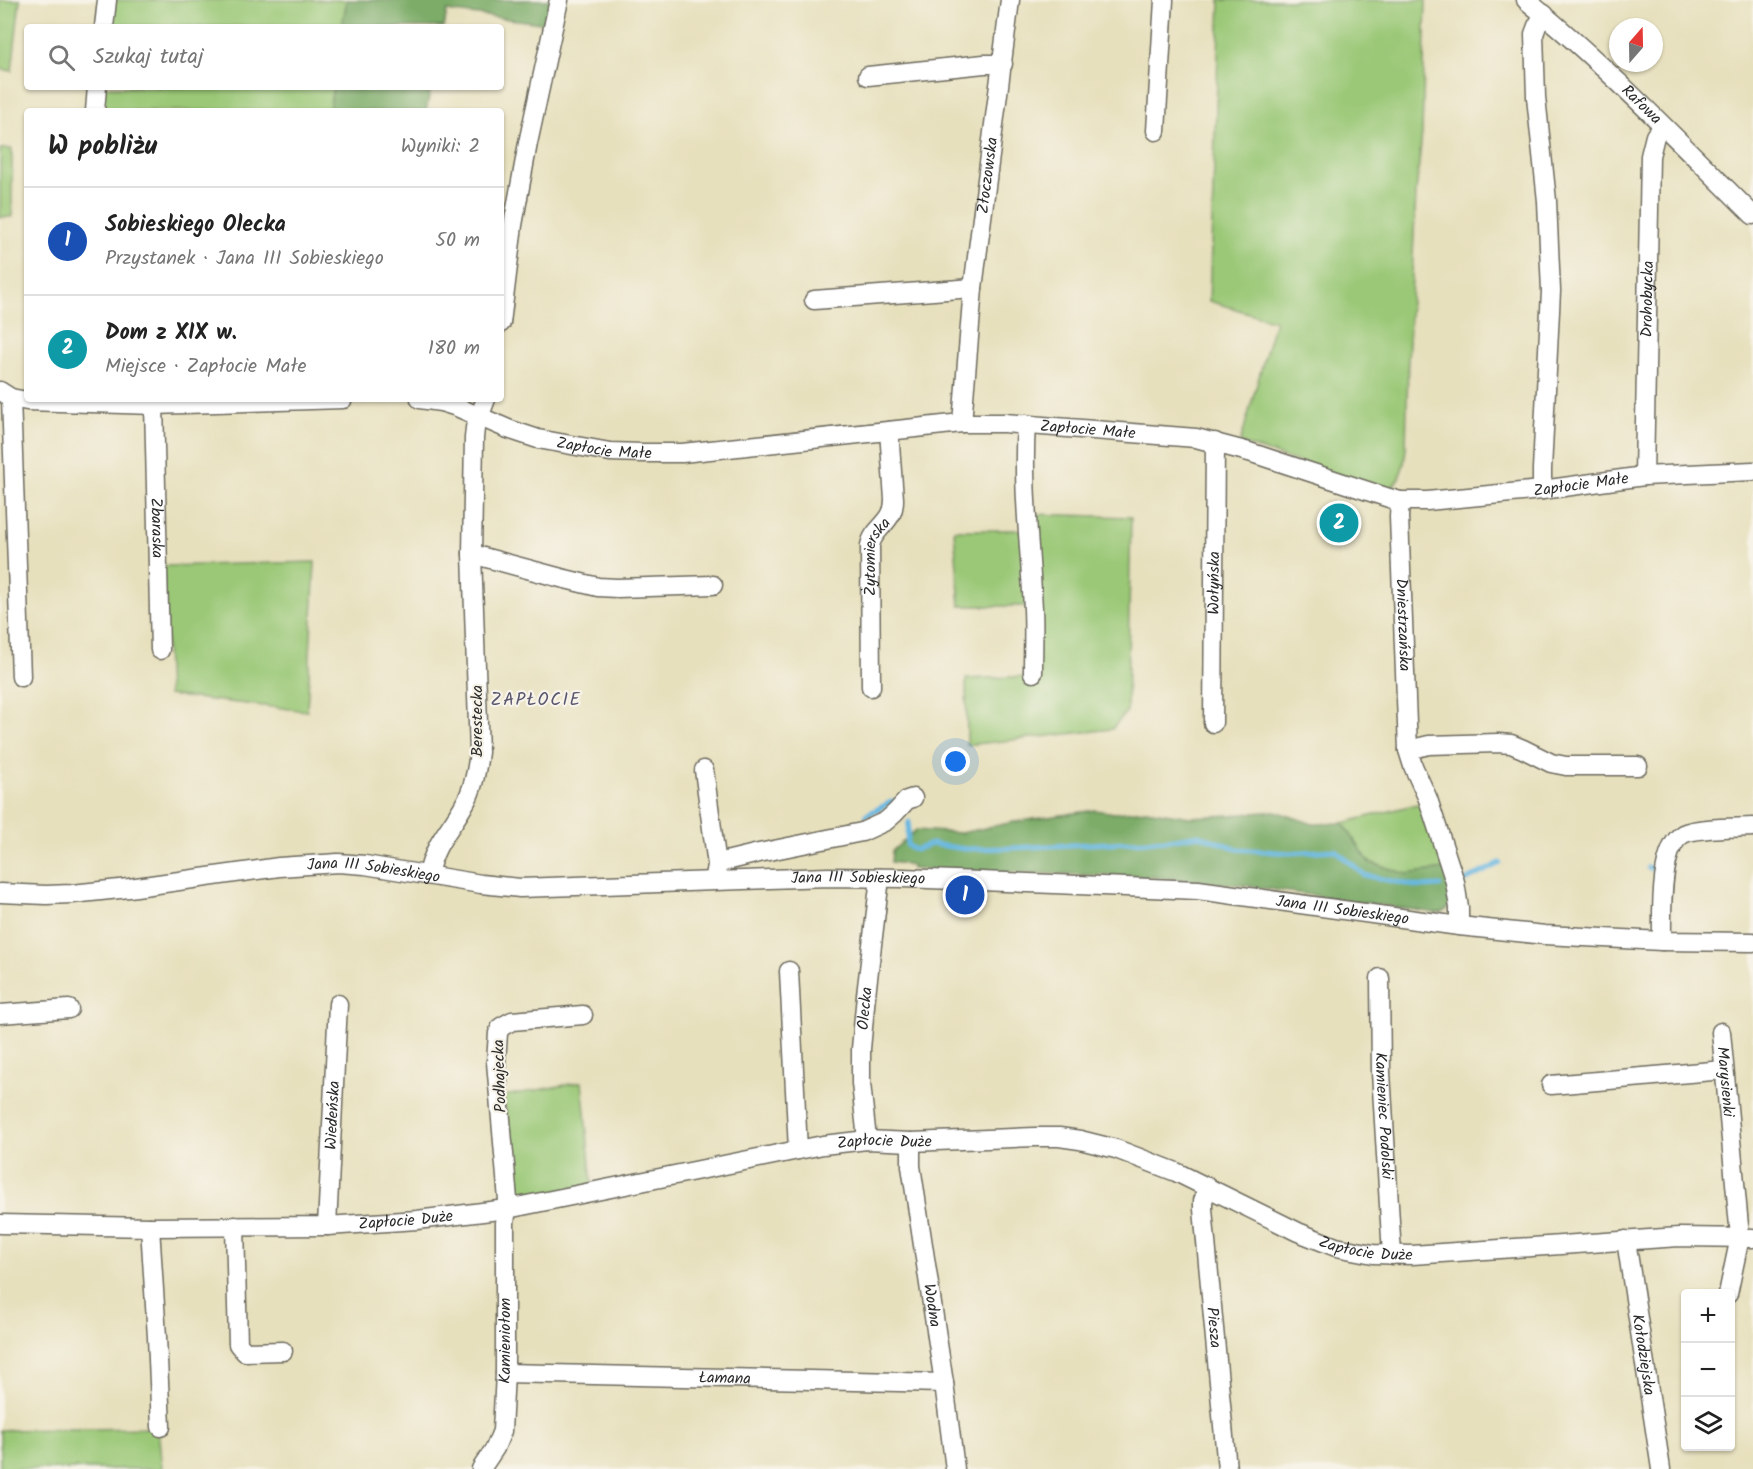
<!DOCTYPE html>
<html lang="pl">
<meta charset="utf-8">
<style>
:root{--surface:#fff;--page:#f2f2f2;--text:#222;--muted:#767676;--line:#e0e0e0;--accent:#b45309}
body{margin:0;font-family:Kalam,sans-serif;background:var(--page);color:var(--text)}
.controls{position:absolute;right:18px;bottom:18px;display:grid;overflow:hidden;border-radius:6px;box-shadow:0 2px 4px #0004}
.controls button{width:54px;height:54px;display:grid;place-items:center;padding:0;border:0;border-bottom:2px solid var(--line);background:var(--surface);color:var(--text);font:30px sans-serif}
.compass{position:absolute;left:1609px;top:18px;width:54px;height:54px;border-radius:50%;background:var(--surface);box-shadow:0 2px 4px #0004;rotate:20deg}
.you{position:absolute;left:956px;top:762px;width:21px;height:21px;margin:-15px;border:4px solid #fff;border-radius:50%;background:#1a73e8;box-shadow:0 0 0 9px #1a73e833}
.badge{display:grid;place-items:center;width:39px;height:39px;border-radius:50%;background:var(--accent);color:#fff;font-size:20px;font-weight:700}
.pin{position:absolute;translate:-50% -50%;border:3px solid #fff;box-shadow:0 2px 6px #0006}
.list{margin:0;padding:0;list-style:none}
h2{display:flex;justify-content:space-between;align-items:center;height:78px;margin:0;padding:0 24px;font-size:26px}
h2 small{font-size:20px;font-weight:400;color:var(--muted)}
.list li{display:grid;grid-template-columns:39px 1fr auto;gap:18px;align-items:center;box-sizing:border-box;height:108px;padding:0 24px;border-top:2px solid var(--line)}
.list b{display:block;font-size:22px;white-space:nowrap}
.list p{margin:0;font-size:20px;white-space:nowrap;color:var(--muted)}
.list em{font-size:20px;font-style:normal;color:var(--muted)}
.icon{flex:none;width:33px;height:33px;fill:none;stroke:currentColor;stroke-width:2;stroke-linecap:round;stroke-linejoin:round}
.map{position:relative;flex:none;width:1753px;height:1469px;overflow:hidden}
.search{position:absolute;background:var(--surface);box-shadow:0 2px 4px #0004;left:24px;top:24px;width:480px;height:66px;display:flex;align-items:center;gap:15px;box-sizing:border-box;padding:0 21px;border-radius:6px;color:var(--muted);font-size:22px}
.panel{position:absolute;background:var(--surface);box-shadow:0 2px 4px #0004;left:24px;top:108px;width:480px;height:294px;border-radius:6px}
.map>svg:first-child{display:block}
.green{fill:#9ac876;stroke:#627a50;stroke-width:1.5}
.forest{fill:#7bac67;stroke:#536c49;stroke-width:1.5}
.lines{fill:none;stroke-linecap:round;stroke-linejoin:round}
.stream{stroke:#66b7e1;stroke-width:5}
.minor-casing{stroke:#6d6a5e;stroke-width:21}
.minor{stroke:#fff;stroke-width:18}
.labels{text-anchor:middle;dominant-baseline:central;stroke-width:4.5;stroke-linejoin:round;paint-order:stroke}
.street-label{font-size:16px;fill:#2b2b2b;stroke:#f7f3e8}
.neighbourhood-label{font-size:18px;letter-spacing:1.5px;fill:#59566f;stroke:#f7f3e8}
</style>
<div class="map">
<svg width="1753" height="1469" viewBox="0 0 1753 1469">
<rect width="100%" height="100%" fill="#f7f3e8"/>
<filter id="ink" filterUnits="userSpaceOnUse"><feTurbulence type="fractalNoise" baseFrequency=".0167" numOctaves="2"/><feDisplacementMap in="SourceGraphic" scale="12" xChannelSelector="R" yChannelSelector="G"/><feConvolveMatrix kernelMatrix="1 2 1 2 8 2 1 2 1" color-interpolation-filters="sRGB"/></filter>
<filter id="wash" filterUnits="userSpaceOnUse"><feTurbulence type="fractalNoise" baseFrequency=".008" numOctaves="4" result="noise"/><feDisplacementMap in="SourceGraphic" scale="24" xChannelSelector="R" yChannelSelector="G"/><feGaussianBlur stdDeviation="1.35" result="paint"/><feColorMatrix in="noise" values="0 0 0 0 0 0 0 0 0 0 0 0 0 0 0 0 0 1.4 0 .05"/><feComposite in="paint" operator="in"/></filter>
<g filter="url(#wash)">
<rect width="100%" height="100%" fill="#e7e0bd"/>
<g class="green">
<polygon points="0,0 20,0 12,71 0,69"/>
<polygon points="100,0 347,0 342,27 96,27"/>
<polygon points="1220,0 1426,0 1422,133 1416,192 1408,362 1406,448 1404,464 1399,478 1391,489 1385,490 1240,443 1275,321 1209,301"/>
<polygon points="89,87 333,87 329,111 86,111"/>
<rect x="0" y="149" width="12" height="68"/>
<polygon points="1030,514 1131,517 1127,711 1112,729 967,745 966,679 1037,676"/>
<polygon points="954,530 1024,530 1028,606 960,606"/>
<polygon points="315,562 307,711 168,695 163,566"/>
<polygon points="1425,802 1446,869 1406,874 1369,862 1343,823"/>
<polygon points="582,1082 592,1184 519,1199 514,1197 504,1096"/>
<polygon points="158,1428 162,1469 0,1469 0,1430"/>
</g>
<g class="forest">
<polygon points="347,0 553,0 548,24 447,11 444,27 342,27"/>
<polygon points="333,87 431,87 426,111 329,111"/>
<path d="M1095 810 1115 813 1146 810 1190 817 1232 815 1275 811 1313 824 1343 823 1369 862 1406 874 1446 869C1449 886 1461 912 1436 913L1241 885 1152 877 912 869V865L891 862 892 851 916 830 961 833 1014 822Z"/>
</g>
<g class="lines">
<g class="stream">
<polyline points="866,815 893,801"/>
<polyline points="909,822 907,845 915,850 931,844 965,849 1013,848 1169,840 1199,835 1238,849 1289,853 1335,850 1364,875 1420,887 1440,886"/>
<polyline points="1648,867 1658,872"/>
<polyline points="1465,881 1500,863"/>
</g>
</g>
</g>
<g filter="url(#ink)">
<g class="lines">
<defs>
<g id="minor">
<path id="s1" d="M1526 0C1607 66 1679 142 1753 215"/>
<polyline points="104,27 107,0"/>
<polyline points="868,76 984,64 1003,64"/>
<polyline points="95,111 97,87"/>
<polyline points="1156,131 1164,0"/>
<polyline points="814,300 973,288"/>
<polyline points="501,323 513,225 528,143 559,0"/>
<polyline points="0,391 11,398 27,401 154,405 343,399"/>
<polyline points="11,398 21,677"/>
<path id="s2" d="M420 399 441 402 457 407 508 429 538 439 610 452 642 453H682L962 423H1004L1196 438 1249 452 1389 498 1400 501H1427L1542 490 1644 476 1753 471"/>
<path id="s3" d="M154 405 160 650"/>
<path id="s4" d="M962 423 973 288 1010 0"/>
<path d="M1026 424C1022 486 1030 547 1033 609 1034 630 1033 652 1033 673"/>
<path id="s5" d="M1644 476 1650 156 1655 136 1662 126"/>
<polyline points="1542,490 1542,469 1551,291 1547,201 1536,97 1534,34 1537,26 1544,14"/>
<path id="s6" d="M1400 501 1399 517 1408 750 1413 766 1428 799 1455 882 1459 908V926"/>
<polyline points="472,554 561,578 598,587 617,588 713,585"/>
<path id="s7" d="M871 687 870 546C872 532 885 526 891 514 893 510 894 504 894 499L889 431"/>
<path id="s8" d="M1213 723 1215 442"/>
<polyline points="1408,750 1429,745 1498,743 1511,744 1523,749 1551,763 1566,766 1638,766"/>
<polyline points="704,770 717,865 715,877"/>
<polyline points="717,865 726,861 759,853 862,832 886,821 895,813 907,800 913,798"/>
<path d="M428 875C435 841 450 831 465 803 474 788 477 769 479 752L472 554 474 438 475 428 486 399"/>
<path id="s9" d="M0 893 46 895 72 894 129 888 279 867 338 863 365 865 481 884 520 888 828 877 903 878 1054 884 1198 890 1459 926 1545 935 1662 941 1753 942"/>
<path d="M1662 941C1662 916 1659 848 1683 834 1697 827 1736 828 1753 827"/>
<polyline points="789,971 798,1150"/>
<path id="s10" d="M1380 978 1381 1072 1392 1255"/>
<polyline points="0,1014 69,1009"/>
<path id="s11" d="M1721 1032 1740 1237 1728 1294"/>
<polyline points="1551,1085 1724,1070"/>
<path id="s12" d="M867 1140 861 1083V1049L866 995 880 878"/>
<path id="s13" d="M911 1142V1166L944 1383 955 1469"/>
<path id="s14" d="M1208 1187 1203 1201V1209L1227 1469"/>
<path id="s15" d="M0 1224 150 1227 327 1226 417 1220 507 1209 823 1145 867 1140 911 1142 1035 1137H1059L1080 1140 1116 1149 1176 1172 1298 1232 1336 1247 1373 1254 1412 1255 1679 1237 1753 1238"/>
<polyline points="235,1226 238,1344 245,1352 283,1351"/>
<path id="s16" d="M327 1226 338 1004"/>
<polyline points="150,1227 157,1337 161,1427"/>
<path id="s17" d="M1626 1240 1661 1469"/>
<path id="s18" d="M505 1373 944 1383"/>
<path id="s19" d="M481 1469 495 1448 502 1431 505 1373V1223L508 1200 496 1062 498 1033 501 1027 512 1021 583 1015"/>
</g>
</defs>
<use href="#minor" class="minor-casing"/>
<use href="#minor" class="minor"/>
</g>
</g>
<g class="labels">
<g class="street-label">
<text stroke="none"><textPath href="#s1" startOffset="156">Rafowa</textPath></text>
<text stroke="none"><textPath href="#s4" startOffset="249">Złoczowska</textPath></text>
<text stroke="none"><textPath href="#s5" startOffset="177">Drohobycka</textPath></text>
<text stroke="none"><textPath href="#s2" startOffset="678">Zapłocie Małe</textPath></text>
<text stroke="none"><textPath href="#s2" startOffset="192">Zapłocie Małe</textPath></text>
<text stroke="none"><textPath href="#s2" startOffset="1182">Zapłocie Małe</textPath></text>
<text stroke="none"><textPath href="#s3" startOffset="123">Zbaraska</textPath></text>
<text stroke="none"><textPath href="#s7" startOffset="132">Żytomierska</textPath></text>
<text stroke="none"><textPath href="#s8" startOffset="140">Wołyńska</textPath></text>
<text stroke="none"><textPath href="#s6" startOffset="124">Dniestrzańska</textPath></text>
<text transform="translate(477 721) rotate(-90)">Berestecka</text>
<text stroke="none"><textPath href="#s9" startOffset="376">Jana III Sobieskiego</textPath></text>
<text stroke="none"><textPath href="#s9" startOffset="862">Jana III Sobieskiego</textPath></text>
<text stroke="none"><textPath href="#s9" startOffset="1348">Jana III Sobieskiego</textPath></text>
<text stroke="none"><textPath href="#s12" startOffset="132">Olecka</textPath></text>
<text transform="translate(500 1076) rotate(-92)">Podhajecka</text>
<text stroke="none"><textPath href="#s11" startOffset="50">Marysienki</textPath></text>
<text stroke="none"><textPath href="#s16" startOffset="111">Wiedeńska</textPath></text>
<text stroke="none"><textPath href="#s10" startOffset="138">Kamieniec Podolski</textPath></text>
<text stroke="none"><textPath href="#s15" startOffset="892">Zapłocie Duże</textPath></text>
<text stroke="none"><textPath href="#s15" startOffset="406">Zapłocie Duże</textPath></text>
<text stroke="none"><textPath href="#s15" startOffset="1396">Zapłocie Duże</textPath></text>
<text stroke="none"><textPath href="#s13" startOffset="165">Wodna</textPath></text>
<text stroke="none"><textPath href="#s14" startOffset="142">Piesza</textPath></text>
<text stroke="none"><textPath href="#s19" startOffset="134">Kamieniołom</textPath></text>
<text stroke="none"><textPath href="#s17" startOffset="116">Kołodziejska</textPath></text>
<text stroke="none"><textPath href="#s18" startOffset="220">Łamana</textPath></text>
</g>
<g class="neighbourhood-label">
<text x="536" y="700">ZAPŁOCIE</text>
</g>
</g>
</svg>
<div class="controls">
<button>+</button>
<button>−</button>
<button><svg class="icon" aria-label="layers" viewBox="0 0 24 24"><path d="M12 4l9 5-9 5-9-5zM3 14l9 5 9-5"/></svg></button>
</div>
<svg class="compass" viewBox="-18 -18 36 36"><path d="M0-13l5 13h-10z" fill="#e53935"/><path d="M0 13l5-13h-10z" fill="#767676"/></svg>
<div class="you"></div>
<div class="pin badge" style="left:965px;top:895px;background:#1a4fb4">1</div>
<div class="pin badge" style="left:1339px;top:523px;background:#0f9aa8">2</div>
<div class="search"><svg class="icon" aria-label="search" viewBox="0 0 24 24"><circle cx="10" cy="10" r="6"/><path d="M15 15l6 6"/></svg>Szukaj tutaj</div>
<section class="panel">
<h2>W pobliżu<small>Wyniki: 2</small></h2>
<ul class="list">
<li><span class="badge" style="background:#1a4fb4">1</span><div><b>Sobieskiego Olecka</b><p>Przystanek · Jana III Sobieskiego</p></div><em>50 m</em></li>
<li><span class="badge" style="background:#0f9aa8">2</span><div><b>Dom z XIX w.</b><p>Miejsce · Zapłocie Małe</p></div><em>180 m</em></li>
</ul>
</section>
</div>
